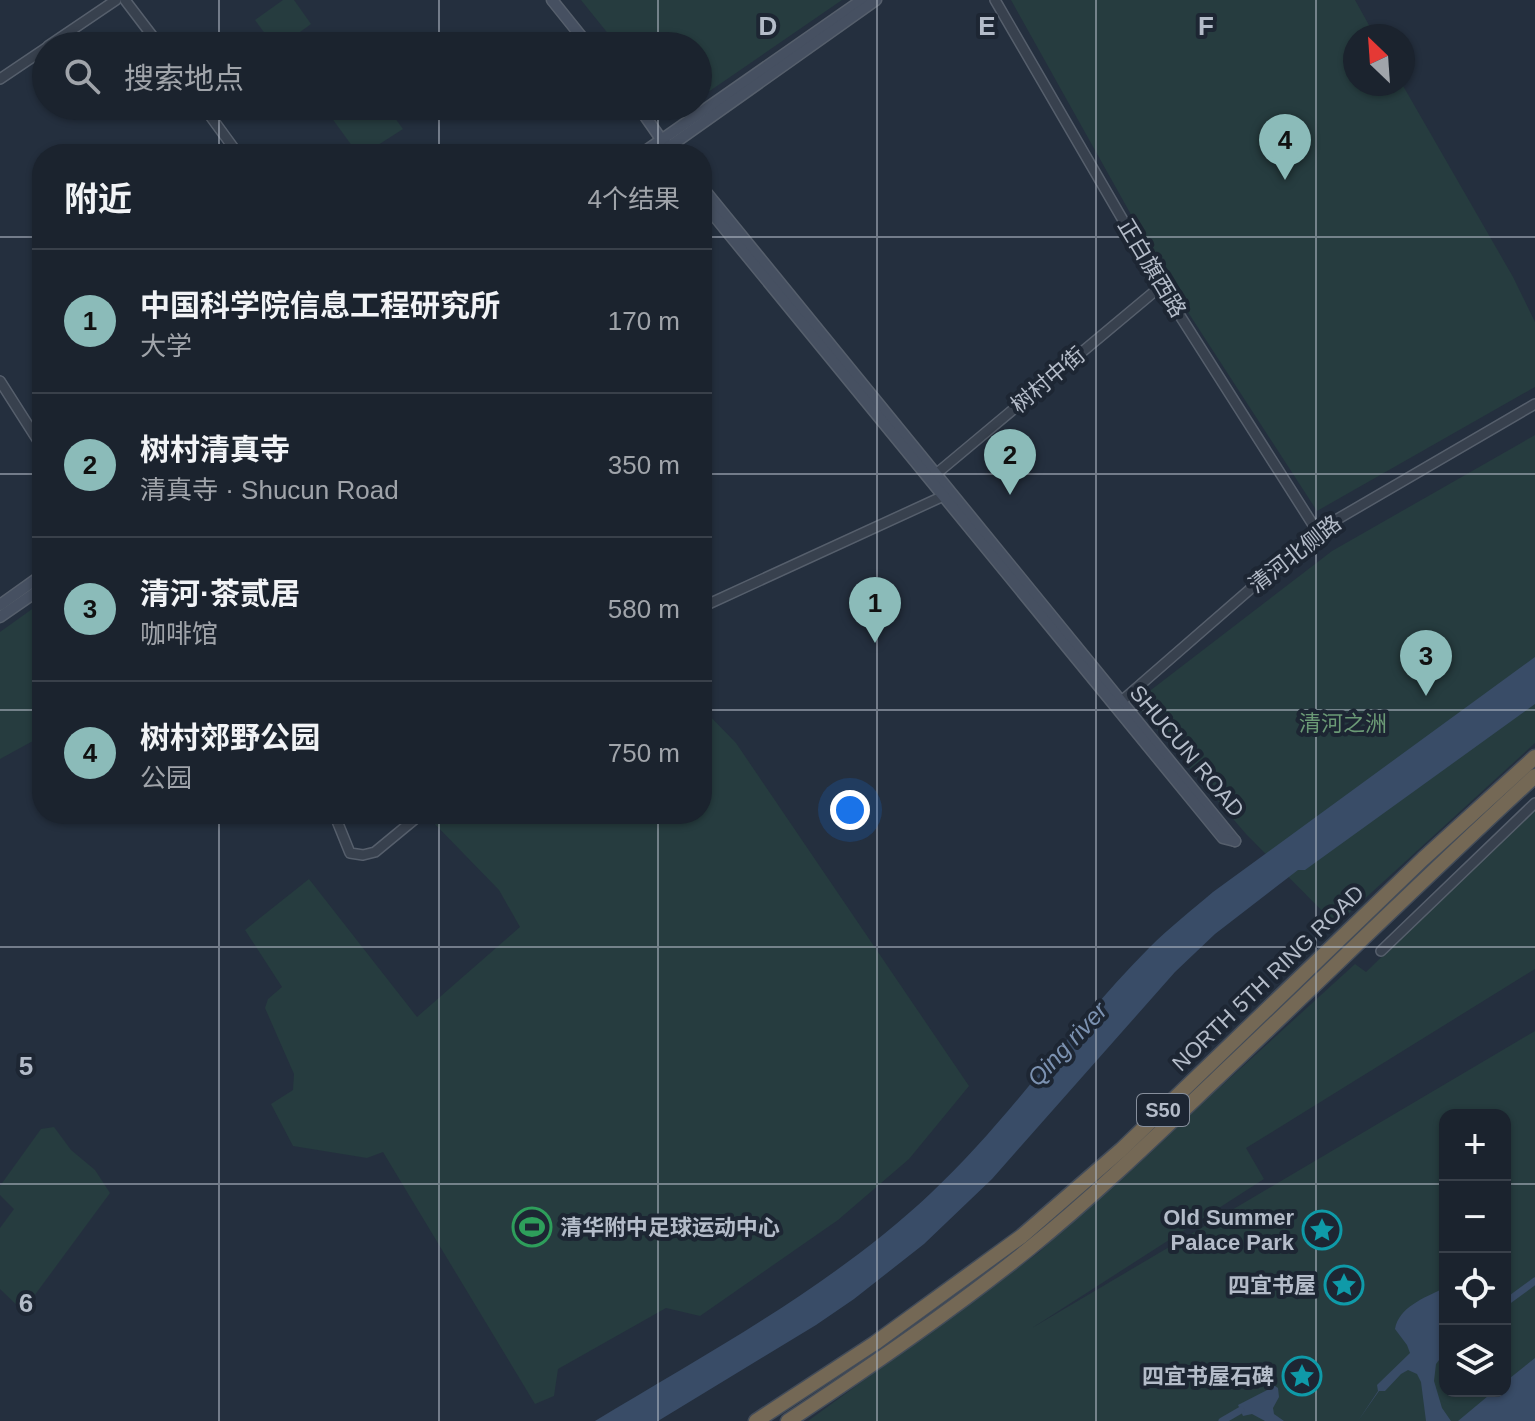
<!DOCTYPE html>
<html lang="zh">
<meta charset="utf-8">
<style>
:root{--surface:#1b232e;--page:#242b36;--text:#f1f3f6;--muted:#a0a4aa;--line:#39404a;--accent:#8bbbb9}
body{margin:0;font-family:Helvetica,"Noto Sans SC",sans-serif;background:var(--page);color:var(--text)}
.controls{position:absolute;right:24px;bottom:24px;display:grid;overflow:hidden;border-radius:16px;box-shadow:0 2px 6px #0004}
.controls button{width:72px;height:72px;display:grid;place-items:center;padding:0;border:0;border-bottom:2px solid var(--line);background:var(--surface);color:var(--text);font:40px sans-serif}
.compass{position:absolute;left:1343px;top:24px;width:72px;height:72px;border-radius:50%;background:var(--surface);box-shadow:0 2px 6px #0004;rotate:335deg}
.you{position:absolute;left:850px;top:810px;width:28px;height:28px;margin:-20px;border:6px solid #fff;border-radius:50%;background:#1a73e8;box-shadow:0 0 0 12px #1a73e833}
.badge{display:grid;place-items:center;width:52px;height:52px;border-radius:50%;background:var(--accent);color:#111;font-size:26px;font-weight:700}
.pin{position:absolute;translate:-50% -66px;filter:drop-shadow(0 2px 4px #0008)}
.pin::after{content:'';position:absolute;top:42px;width:28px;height:24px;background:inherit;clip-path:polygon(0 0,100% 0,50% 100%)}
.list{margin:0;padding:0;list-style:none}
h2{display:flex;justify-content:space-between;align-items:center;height:104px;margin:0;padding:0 32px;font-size:34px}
h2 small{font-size:26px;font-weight:400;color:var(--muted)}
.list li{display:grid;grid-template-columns:52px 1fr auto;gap:24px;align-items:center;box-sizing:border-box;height:144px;padding:0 32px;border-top:2px solid var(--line)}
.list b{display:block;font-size:30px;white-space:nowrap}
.list p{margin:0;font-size:26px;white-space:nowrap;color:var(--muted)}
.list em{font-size:26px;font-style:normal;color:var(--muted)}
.icon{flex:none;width:44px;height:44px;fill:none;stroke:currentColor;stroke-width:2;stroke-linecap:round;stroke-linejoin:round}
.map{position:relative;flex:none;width:1535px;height:1421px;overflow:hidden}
.search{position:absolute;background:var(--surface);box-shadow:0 2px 6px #0004;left:32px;top:32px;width:680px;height:88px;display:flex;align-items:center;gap:20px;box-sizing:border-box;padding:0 28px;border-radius:44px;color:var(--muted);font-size:30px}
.panel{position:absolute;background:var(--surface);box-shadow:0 2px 6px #0004;left:32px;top:144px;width:680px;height:680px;border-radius:32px}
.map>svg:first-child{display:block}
.green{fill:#263c3f;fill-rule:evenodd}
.water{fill:#394c67}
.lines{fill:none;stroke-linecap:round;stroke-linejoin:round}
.canal{stroke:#394c67;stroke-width:7}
.tertiary-casing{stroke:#565f6c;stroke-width:12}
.secondary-casing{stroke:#565f6c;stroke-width:13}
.motorway-casing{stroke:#434c59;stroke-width:17}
.tertiary{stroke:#38414e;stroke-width:9}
.secondary{stroke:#465061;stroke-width:10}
.motorway{stroke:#746855;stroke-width:14}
.grid{fill:none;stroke:#b4bcc9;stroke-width:2;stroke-opacity:0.55}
.labels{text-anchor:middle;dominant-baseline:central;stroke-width:8;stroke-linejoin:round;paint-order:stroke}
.shield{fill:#1d2633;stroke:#878f9c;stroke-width:2}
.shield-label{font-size:20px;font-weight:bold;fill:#b4bcc9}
.street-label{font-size:22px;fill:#b4bcc9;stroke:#1d2633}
.park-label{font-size:22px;fill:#6b9a76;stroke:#1d2633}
.poi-label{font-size:22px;font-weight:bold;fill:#b4bcc9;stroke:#1d2633;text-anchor:end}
.water-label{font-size:24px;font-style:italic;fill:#7c92b1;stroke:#1d2633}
.grid-label{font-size:26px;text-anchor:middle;font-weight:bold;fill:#b4bcc9;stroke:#1d2633;stroke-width:8;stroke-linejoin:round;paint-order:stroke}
</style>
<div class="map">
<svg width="1535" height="1421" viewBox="0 0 1535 1421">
<rect width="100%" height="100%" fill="#242f3e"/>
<g class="green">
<polygon points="283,0 294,0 311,24 281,46 274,46 255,20"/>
<polygon points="581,0 842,0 698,99 698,46 618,46"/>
<polygon points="1011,0 1355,0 1375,36 1355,36 1355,84 1402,84 1513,277 1535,322 1535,387 1317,511 1171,286"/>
<polygon points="323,106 386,106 403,129 364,154 358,154"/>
<polygon points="1535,435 1535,743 1336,925 1246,834 1134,703 1332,551"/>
<polygon points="42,602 42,736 0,759 0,632"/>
<polygon points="702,708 736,743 969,1086 909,1159 838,1220 700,1316 666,1308 558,1369 554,1396 535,1404 383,1152 367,1158 293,1146 271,1104 293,1090 294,1074 265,1008 268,999 282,987 245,930 309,879 417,1017 520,927 499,890 429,818 434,814 702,814"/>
<path d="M1535 808V969L1246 1148 1264 1179 1032 1328 1535 1031V1421H808L1038 1253 1355 964 1366 972ZM1445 1115H1505V1391H1445Z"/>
<polygon points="54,1127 71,1150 95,1170 110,1193 23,1311 0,1289 0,1228 14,1209 0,1195 0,1186 41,1129"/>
</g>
<g class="water">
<path d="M1535 657V704L1305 870H1298L1215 934 1175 972 992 1179 924 1244 854 1299 816 1325 658 1421H595C711 1351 832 1286 931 1193 1011 1118 1072 1025 1149 948 1169 928 1192 910 1213 892Z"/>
<path d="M1442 1289 1445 1290V1352L1436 1364 1434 1381 1442 1408 1451 1421H1426L1421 1382 1417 1374 1408 1370 1401 1374 1385 1391H1379L1358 1421 1378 1391 1377 1385 1410 1353 1407 1345 1395 1329C1399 1307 1424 1298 1442 1289Z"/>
<polygon points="1535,1358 1535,1421 1458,1421 1494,1391 1505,1391 1505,1382"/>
<polygon points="1275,1386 1278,1388 1279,1397 1273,1408 1274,1414 1284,1421 1265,1421 1252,1414 1243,1416 1238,1405"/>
</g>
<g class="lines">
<g class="canal">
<polyline points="1505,1303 1535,1281"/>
<polyline points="1222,1421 1241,1410"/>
</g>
<defs>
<g id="tertiary">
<polyline points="125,0 160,46"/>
<polyline points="995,0 1163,289 1317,531"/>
<polyline points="48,46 116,0"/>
<polyline points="0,79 46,48"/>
<polyline points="203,106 238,154"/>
<polyline points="0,381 42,447"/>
<polyline points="936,474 1161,286"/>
<polyline points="702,607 950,493"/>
<polyline points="1117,705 1317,531 1535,404"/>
<polyline points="335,816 350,853 363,855 375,852 421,814"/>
<polyline points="1381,951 1535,803"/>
</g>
<g id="secondary">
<polyline points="552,0 589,46"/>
<polyline points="638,106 661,139 676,154"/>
<polyline points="641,154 862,0"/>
<polyline points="659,154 876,0"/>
<polyline points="702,187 1235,841"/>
<polyline points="702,201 1223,838 1235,841"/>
<polyline points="0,605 42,575"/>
<polyline points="0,617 42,588"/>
</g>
<g id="motorway">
<polyline points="756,1421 875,1343 1022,1236 1121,1150 1423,859 1535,757"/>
<path d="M788 1421C870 1367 953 1310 1030 1248 1094 1196 1154 1138 1214 1081 1321 980 1426 876 1535 776"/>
</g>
</defs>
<use href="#tertiary" class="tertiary-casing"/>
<use href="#secondary" class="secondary-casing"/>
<use href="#motorway" class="motorway-casing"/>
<use href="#tertiary" class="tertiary"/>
<use href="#secondary" class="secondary"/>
<use href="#motorway" class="motorway"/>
</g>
<path class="grid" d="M219 0V46M439 0V46M658 0V46M877 0V1421M1096 0V1421M1316 0V1421M219 106V154M439 106V154M658 106V154M0 237H42M702 237H1535M0 474H42M702 474H1535M0 710H42M702 710H1535M219 814V1421M439 814V1421M658 814V1421M0 947H1535M0 1184H1445M1505 1184H1535"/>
<defs>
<symbol id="stadium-ring" viewBox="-11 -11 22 22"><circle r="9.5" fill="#1d2633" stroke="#2e9e5b" stroke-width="1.5"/><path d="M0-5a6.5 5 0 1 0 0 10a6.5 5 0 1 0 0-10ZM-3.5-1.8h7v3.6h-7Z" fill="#2e9e5b"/></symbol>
<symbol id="sight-ring" viewBox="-11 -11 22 22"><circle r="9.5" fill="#1d2633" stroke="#0f9aa8" stroke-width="1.5"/><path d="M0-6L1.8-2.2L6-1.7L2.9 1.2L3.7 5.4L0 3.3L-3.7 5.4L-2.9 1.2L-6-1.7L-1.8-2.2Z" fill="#0f9aa8"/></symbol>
</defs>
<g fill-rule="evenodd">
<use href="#stadium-ring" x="510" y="1205" width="44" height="44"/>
<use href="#sight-ring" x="1300" y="1208" width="44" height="44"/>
<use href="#sight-ring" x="1322" y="1263" width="44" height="44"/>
<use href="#sight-ring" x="1280" y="1354" width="44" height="44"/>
</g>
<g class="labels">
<rect class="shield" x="1137" y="1094" width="52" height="32" rx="6"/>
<g class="shield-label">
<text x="1163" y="1110">S50</text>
</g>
<g class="street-label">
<text transform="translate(1152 268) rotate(59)">正白旗西路</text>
<text transform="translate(1048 380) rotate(-40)">树村中街</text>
<text transform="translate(1295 554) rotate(-38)">清河北侧路</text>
<text transform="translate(1187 751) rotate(50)">SHUCUN ROAD</text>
<text transform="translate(1268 978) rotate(-44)">NORTH 5TH RING ROAD</text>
</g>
<g class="park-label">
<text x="1343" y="723">清河之洲</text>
</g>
<g class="poi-label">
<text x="1294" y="1217">Old Summer<tspan x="1294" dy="25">Palace Park</tspan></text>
<text x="560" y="1227" text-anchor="start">清华附中足球运动中心</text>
<text x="1316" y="1285">四宜书屋</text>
<text x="1274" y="1376">四宜书屋石碑</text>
</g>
<g class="water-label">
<text transform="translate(1067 1044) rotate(-47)">Qing river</text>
</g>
</g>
<g class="grid-label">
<text x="768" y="35">D</text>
<text x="987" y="35">E</text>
<text x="1206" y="35">F</text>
<text x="26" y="1075">5</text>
<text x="26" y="1312">6</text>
</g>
</svg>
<div class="controls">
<button>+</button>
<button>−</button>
<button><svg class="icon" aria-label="locate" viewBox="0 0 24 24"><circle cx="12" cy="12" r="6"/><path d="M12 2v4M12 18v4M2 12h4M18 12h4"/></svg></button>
<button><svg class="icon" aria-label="layers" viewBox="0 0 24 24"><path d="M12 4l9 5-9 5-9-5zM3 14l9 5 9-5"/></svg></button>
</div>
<svg class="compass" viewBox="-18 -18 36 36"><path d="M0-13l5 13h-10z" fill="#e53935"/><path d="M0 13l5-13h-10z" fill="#a0a4aa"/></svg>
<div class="you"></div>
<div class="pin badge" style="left:875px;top:643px">1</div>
<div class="pin badge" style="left:1010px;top:495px">2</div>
<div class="pin badge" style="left:1426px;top:696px">3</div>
<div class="pin badge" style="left:1285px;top:180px">4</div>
<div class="search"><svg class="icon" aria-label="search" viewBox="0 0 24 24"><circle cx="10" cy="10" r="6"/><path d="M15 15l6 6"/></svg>搜索地点</div>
<section class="panel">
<h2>附近<small>4个结果</small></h2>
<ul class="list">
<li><span class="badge">1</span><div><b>中国科学院信息工程研究所</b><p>大学</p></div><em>170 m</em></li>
<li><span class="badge">2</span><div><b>树村清真寺</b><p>清真寺 · Shucun Road</p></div><em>350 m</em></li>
<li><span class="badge">3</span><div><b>清河·茶贰居</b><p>咖啡馆</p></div><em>580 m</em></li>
<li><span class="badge">4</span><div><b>树村郊野公园</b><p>公园</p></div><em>750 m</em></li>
</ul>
</section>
</div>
